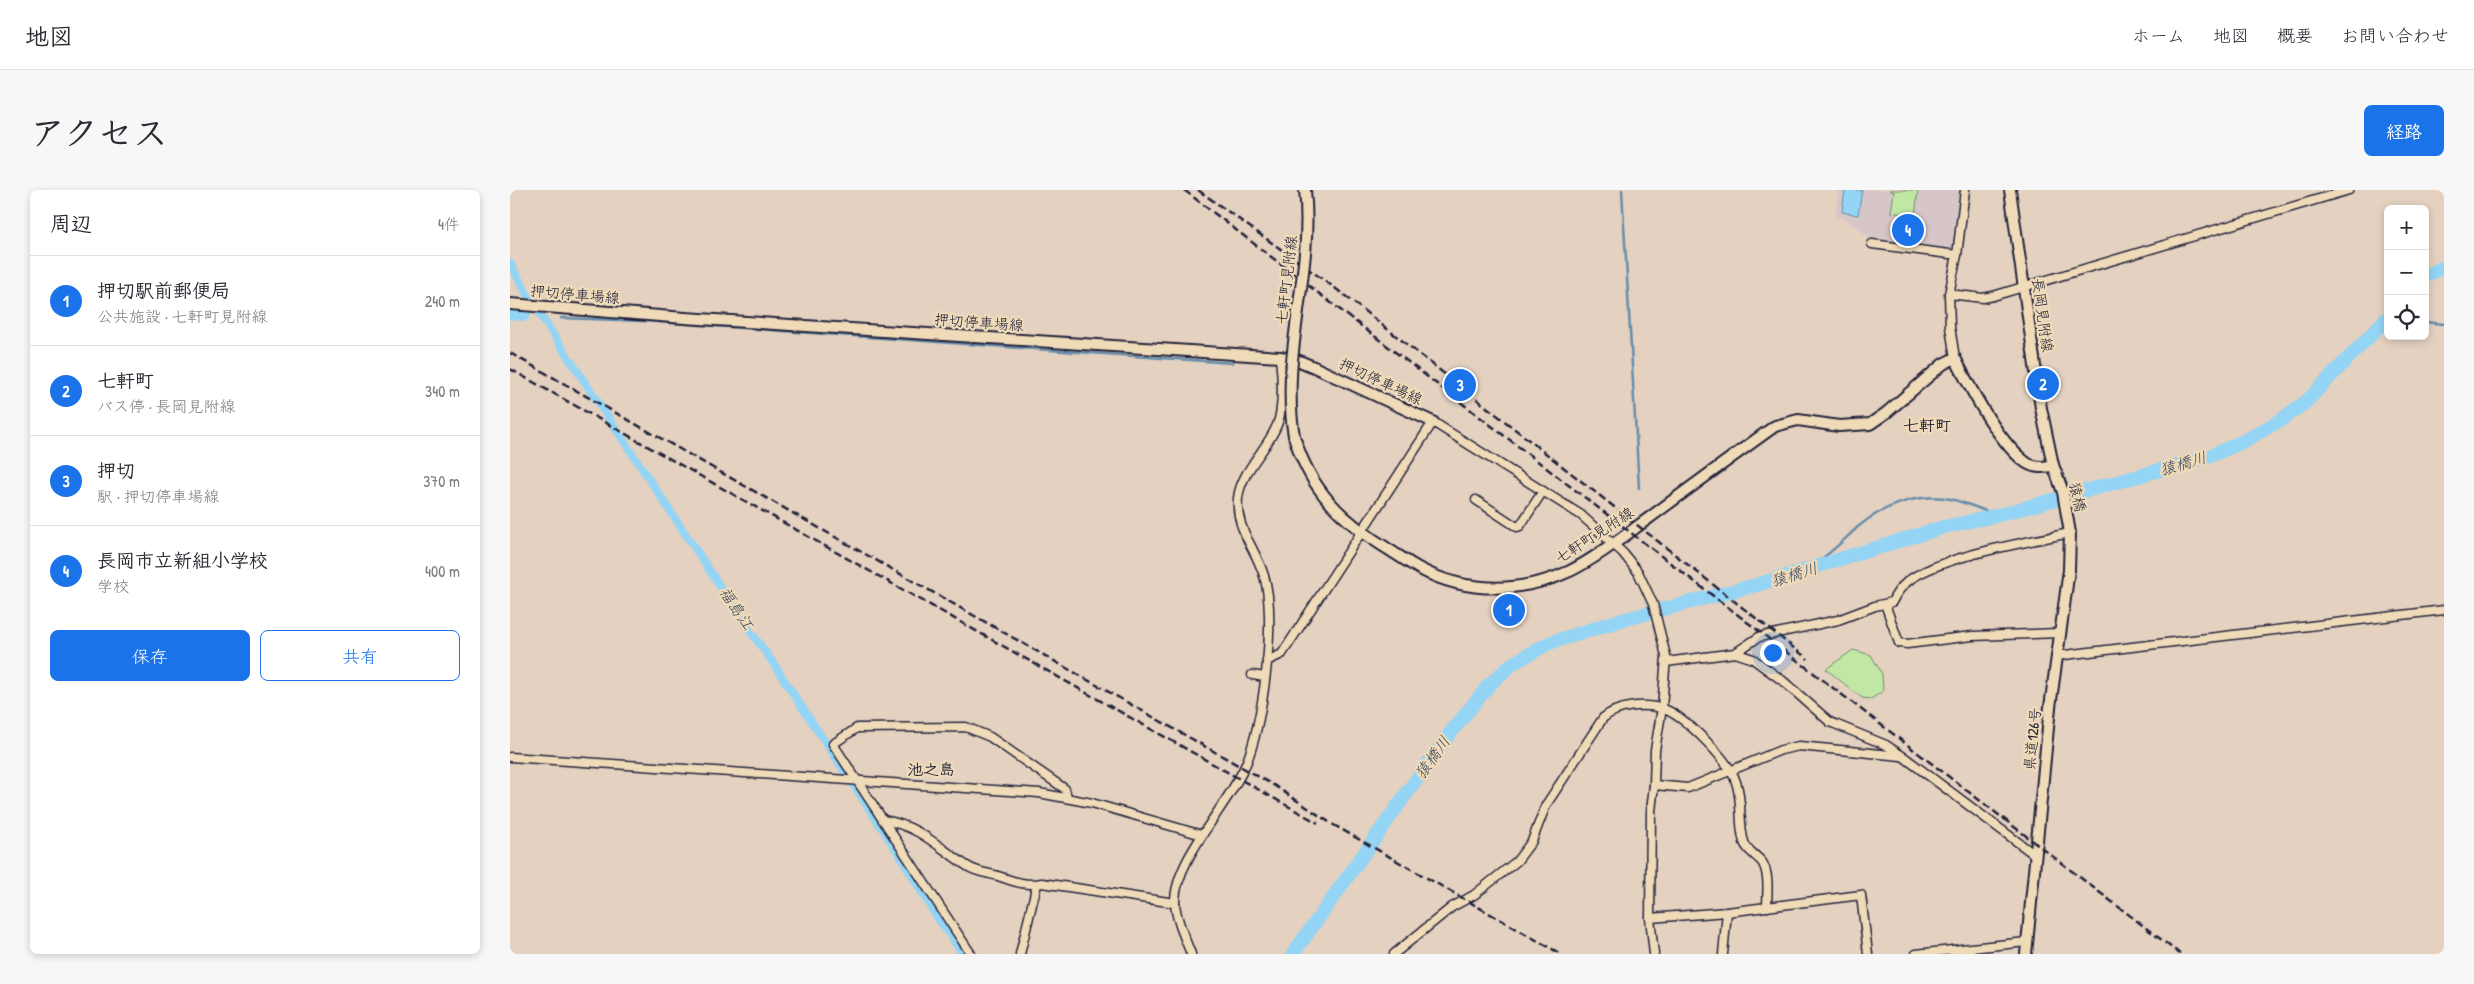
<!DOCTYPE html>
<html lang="ja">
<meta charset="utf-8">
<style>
:root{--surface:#fff;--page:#f7f7f7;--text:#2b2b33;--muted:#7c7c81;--line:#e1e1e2;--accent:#1a73e8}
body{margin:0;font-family:"Patrick Hand","Klee One",sans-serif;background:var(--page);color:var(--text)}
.controls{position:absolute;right:15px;top:15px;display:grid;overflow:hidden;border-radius:8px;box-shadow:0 2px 8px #0003}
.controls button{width:45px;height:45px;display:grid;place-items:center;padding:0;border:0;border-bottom:1px solid var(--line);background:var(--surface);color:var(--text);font:25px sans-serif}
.you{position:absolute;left:1262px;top:462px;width:18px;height:18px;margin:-12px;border:4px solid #fff;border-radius:50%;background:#1a73e8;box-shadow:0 0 0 8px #1a73e833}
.badge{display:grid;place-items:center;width:32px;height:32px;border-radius:50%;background:var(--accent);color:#fff;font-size:16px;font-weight:700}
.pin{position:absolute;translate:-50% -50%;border:2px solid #fff;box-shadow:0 1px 5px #0006}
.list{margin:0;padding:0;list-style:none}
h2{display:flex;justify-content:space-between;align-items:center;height:65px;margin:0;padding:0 20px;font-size:21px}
h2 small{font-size:16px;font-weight:400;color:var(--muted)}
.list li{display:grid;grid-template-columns:32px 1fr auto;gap:15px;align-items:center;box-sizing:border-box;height:90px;padding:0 20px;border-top:1px solid var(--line)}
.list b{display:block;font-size:19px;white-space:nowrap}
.list p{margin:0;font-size:16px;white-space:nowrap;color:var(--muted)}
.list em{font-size:16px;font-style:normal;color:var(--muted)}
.actions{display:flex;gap:10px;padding:15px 20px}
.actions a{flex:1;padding:11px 0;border:1px solid var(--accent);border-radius:8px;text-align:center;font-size:18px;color:var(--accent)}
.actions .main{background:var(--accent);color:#fff}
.icon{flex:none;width:28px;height:28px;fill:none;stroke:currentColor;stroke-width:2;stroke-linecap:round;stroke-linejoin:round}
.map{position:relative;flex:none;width:1934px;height:764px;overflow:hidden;border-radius:8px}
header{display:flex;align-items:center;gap:30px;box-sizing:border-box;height:70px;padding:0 25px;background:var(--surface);border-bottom:1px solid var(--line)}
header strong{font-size:24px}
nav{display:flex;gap:28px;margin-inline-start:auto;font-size:18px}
.intro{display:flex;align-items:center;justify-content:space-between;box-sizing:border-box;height:120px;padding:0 30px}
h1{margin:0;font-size:35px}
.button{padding:12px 22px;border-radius:8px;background:var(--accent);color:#fff;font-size:18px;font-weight:700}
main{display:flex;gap:30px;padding:0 30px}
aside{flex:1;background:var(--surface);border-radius:8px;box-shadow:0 2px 8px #0003}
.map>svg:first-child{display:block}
.built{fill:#d6c6c8}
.green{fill:#c0e8a4;stroke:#718570}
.water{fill:#94d4f5;stroke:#668dab}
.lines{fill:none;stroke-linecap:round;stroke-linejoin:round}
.stream{stroke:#668dab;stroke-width:2.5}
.canal{stroke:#94d4f5;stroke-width:8}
.river{stroke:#94d4f5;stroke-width:14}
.minor-casing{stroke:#22223b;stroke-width:11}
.major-casing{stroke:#22223b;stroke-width:14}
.minor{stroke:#f0dbb9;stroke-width:8}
.major{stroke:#f0dbb9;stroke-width:10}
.rail{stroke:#22223b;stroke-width:2.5;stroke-dasharray:8 4;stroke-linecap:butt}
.major-bridge-casing{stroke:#22223b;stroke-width:14;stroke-linecap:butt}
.major-bridge{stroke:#f0dbb9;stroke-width:10}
.labels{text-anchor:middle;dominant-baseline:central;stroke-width:4.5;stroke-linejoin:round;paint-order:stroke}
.street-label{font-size:15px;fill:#22223b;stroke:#f0dbb9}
.neighbourhood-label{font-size:16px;font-weight:bold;fill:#22223b;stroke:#f0dbb9}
.water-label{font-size:16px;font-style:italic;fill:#394660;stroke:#f0dbb9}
</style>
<header>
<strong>地図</strong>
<nav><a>ホーム</a><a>地図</a><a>概要</a><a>お問い合わせ</a></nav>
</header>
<div class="intro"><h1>アクセス</h1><a class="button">経路</a></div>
<main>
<aside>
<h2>周辺<small>4件</small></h2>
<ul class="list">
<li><span class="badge">1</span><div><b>押切駅前郵便局</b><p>公共施設 · 七軒町見附線</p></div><em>240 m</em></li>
<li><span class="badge">2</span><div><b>七軒町</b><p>バス停 · 長岡見附線</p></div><em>340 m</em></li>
<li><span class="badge">3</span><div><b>押切</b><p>駅 · 押切停車場線</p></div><em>370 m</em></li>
<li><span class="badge">4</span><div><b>長岡市立新組小学校</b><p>学校</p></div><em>400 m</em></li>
</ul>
<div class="actions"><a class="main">保存</a><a>共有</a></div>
</aside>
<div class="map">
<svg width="1934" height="764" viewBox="0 0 1934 764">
<rect width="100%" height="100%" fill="#e4d1c0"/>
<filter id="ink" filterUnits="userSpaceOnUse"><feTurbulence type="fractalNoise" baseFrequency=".02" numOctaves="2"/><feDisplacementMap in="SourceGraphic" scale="10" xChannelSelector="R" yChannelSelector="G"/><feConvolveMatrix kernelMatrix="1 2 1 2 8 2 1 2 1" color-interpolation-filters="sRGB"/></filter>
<g filter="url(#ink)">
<polygon class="built" points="1329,0 1451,0 1444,62 1365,51 1335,29 1325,27"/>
<g class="green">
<polygon points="1379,0 1408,0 1405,26 1381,22 1384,2"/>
<polygon points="1343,460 1361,465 1372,484 1373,501 1361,509 1352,508 1316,479"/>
</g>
<polygon class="water" points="1335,0 1352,0 1348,25 1332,22"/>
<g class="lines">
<g class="stream">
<polyline points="1112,0 1129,298"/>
<polyline points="51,128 134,131 722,173"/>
<polyline points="1915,132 1934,134"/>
<path d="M1285 384C1311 374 1329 354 1349 336 1372 317 1405 304 1434 308 1453 310 1471 321 1489 325"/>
</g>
<polyline class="canal" points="0,73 19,108 78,197 233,431 261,470 391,667 426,726 453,764"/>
<g class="river">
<polyline points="1915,86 1934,77"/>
<polyline points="0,123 14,124"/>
<polyline points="783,764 933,552 979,495 1002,474 1039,453 1108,431 1250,394 1434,337 1489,325 1700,266 1734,251 1771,230 1797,211 1878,127"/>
</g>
<defs>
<g id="minor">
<polyline points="1362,54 1447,65"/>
<polyline points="1439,104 1473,108 1483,106 1839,0"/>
<polyline points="1445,168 1440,137 1439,104 1447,65 1455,0"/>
<polyline points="966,310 1007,337 1010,336 1033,301"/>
<polyline points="1375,414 1389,453 1397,454 1462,446 1549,443"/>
<path d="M1225 463 1249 447 1328 430 1365 416 1382 412C1386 403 1391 397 1398 391 1431 366 1518 352 1560 343"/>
<polyline points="1546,466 1934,420"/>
<polyline points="757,471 772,464 923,232 1071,325 1113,363 1128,382 1143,414 1156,466 1152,518 1145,560 1144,595 1141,621 1140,728 1144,764"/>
<polyline points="1156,472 1225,463 1243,469 1273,491 1320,532 1376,555 1394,567 1525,665"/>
<polyline points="742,485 755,487"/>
<polyline points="0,567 529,603 582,613 692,645"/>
<polyline points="1144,595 1178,598 1271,560 1289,556 1391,566"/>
<path d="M373 630C410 636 428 657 457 676 467 683 480 683 491 687 505 692 517 696 532 693L665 713"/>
<polyline points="1140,728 1217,722 1351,705 1358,764"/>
<polyline points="461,764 323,554 347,538 456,537 480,547 529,581 555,599 557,607"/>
<polyline points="510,764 527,694"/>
<path d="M681 764C675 748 666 730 665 713 664 670 718 616 735 576 753 537 767 427 754 386 746 358 725 339 728 308 731 281 757 260 767 235 774 219 772 185 770 167"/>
<path d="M884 764 942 717 964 705 1007 671 1022 651 1036 615 1093 528C1107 516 1133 513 1151 518 1173 524 1220 571 1226 592 1233 611 1228 633 1234 652 1237 661 1246 665 1252 672 1260 684 1257 704 1257 717"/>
<polyline points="1213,764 1217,722"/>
<polyline points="1406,764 1516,752"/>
</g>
<g id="major">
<polyline points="1500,0 1531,218 1543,275 1553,302 1560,343 1559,380 1540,517 1516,764"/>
<polyline points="0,114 175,128 770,167 787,170 804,177 923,232"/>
<path d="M784 246C800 300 831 330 878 359 889 366 899 373 910 379 957 404 1013 403 1060 381 1088 367 1114 346 1139 328 1181 297 1223 266 1265 236L1288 230 1329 236 1360 234 1376 223 1433 174 1445 168C1460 198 1487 250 1514 271 1522 278 1534 278 1543 275"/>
</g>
</defs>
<use href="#minor" class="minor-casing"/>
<use href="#major" class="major-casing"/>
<use href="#minor" class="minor"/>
<use href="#major" class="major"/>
<g class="rail">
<polyline points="674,0 1670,764"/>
<polyline points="688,0 825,98 1298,469"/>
<polyline points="0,163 765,596 822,634 1051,764"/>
<polyline points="0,179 808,633"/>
</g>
<defs>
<path id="major-bridge" d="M784 246C770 164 804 83 795 0"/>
</defs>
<use href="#major-bridge" class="major-bridge-casing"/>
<use href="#major-bridge" class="major-bridge"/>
</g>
</g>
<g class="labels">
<g class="street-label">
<text transform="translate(776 90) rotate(-83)">七軒町見附線</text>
<text transform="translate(65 104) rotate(5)">押切停車場線</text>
<text transform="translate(1533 125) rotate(82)">長岡見附線</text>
<text transform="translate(469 132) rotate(4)">押切停車場線</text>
<text transform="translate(871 191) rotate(25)">押切停車場線</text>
<text transform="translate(1568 307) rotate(77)">猿橋</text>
<text transform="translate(1084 345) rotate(-33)">七軒町見附線</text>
<text transform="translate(1522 549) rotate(-84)">県道126号</text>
</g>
<g class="neighbourhood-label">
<text x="1417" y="235">七軒町</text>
<text x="421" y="579">池之島</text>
</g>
<g class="water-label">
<text transform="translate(1673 273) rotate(-16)">猿橋川</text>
<text transform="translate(1284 384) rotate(-17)">猿橋川</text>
<text transform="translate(227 418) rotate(56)">福島江</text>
<text transform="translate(922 567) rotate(-54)">猿橋川</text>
</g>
</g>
</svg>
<div class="controls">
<button>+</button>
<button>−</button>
<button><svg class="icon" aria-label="locate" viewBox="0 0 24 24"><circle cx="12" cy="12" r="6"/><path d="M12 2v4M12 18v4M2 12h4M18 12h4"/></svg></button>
</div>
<div class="you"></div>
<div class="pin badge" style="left:999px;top:420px">1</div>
<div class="pin badge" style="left:1533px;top:194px">2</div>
<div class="pin badge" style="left:950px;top:195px">3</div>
<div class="pin badge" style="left:1398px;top:40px">4</div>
</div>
</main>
